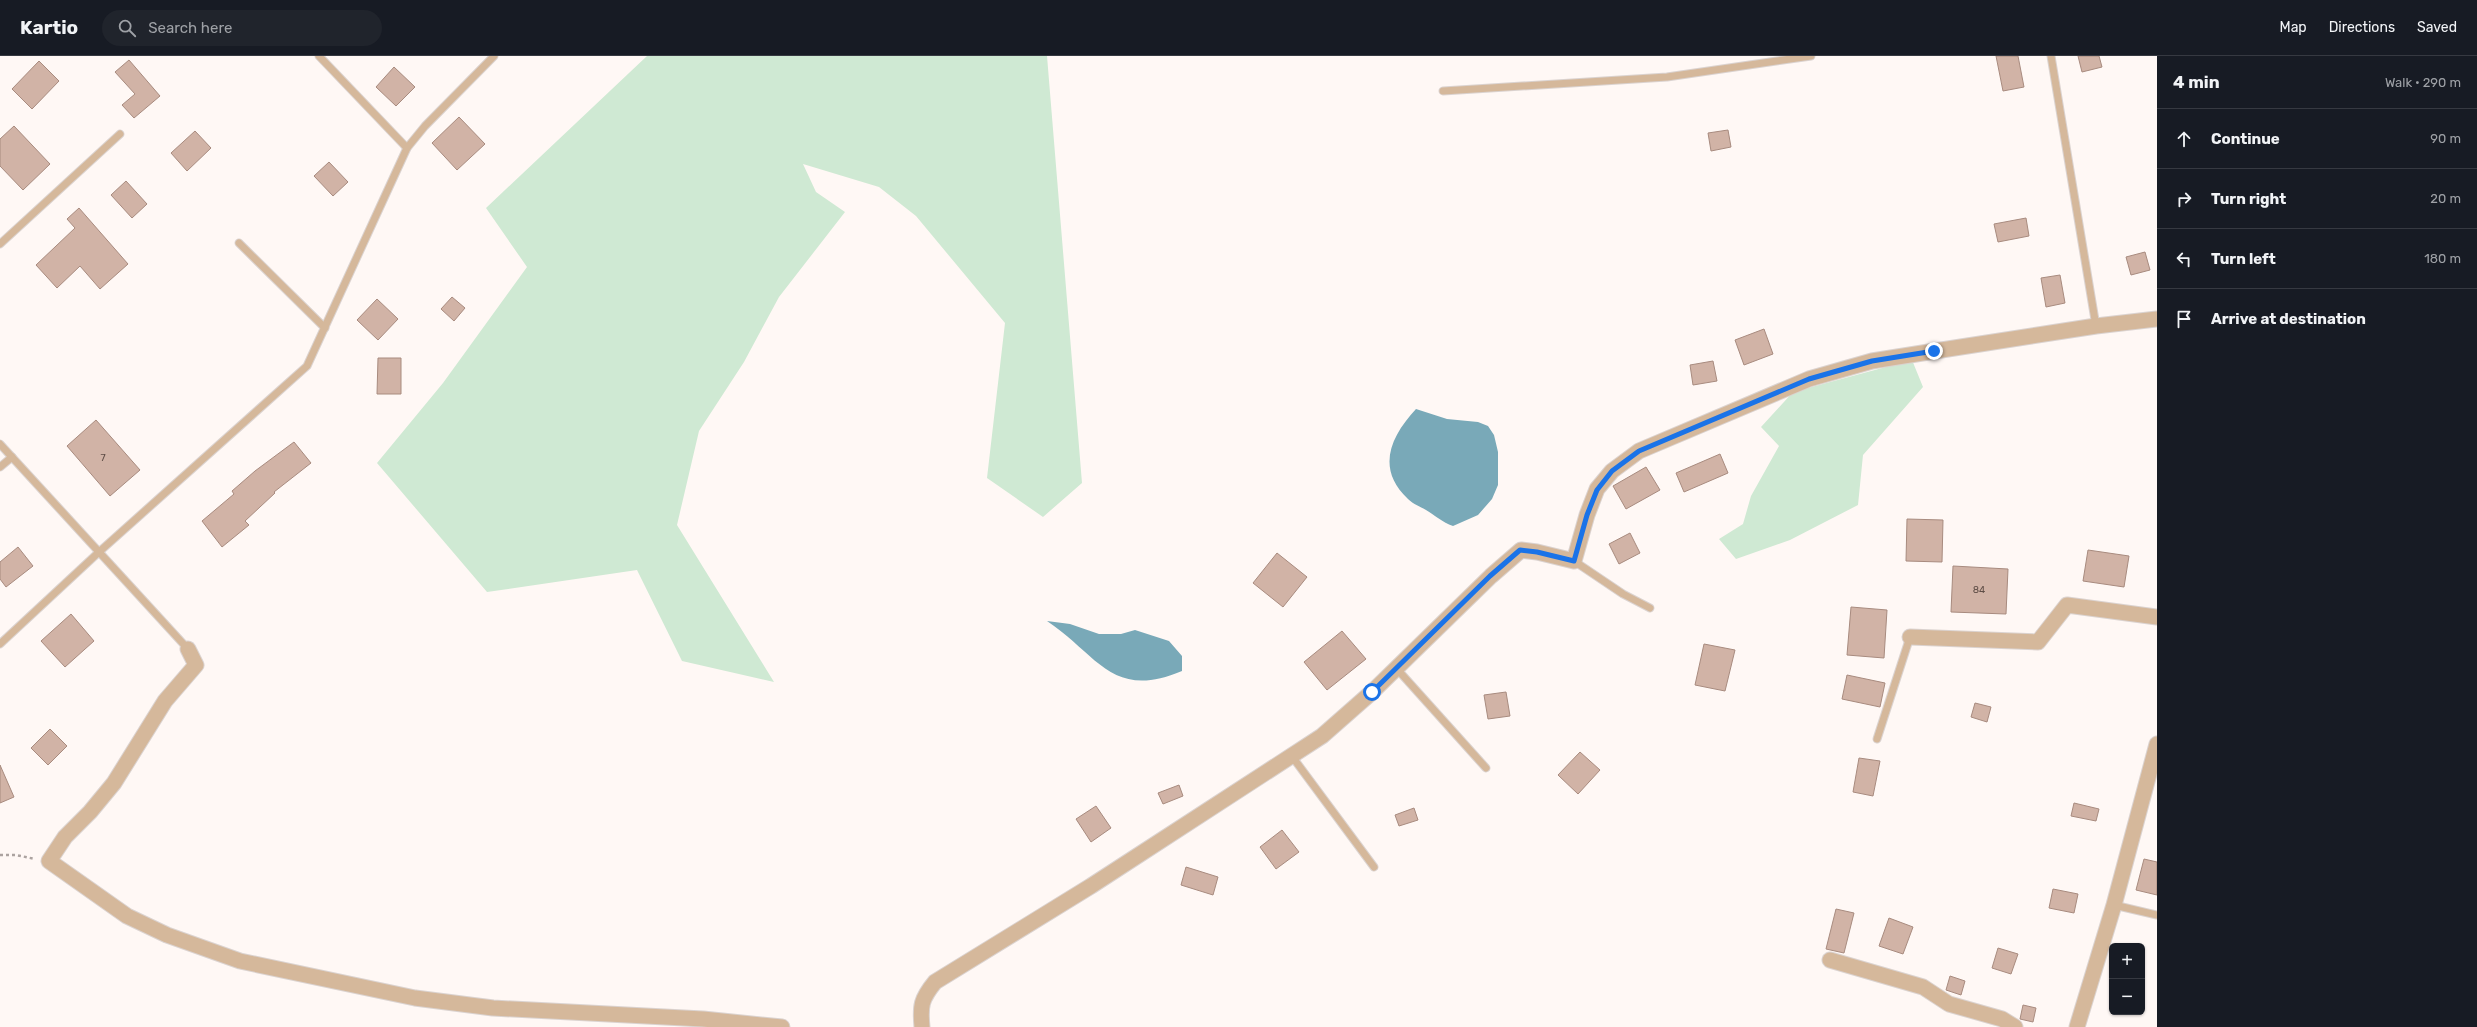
<!DOCTYPE html>
<meta charset="utf-8">
<style>
:root{--surface:#171b24;--page:#20242c;--text:#f1f3f6;--muted:#9ea1a6;--line:#363941}
body{margin:0;font-family:Rubik,sans-serif;background:var(--page);color:var(--text)}
.controls{position:absolute;right:12px;bottom:12px;display:grid;overflow:hidden;border-radius:6px;box-shadow:0 1px 3px #0004}
.controls button{width:36px;height:36px;display:grid;place-items:center;padding:0;border:0;border-bottom:1px solid var(--line);background:var(--surface);color:var(--text);font:20px sans-serif}
.stop{position:absolute;width:12px;height:12px;margin:-9px;border:3px solid #1a73e8;border-radius:50%;background:#fff}
.stop.end{background:#1a73e8;border-color:#fff;box-shadow:0 1px 4px #0008}
.list{margin:0;padding:0;list-style:none}
h2{display:flex;justify-content:space-between;align-items:center;height:52px;margin:0;padding:0 16px;font-size:17px}
h2 small{font-size:13px;font-weight:400;color:var(--muted)}
.list li{display:grid;grid-template-columns:26px 1fr auto;gap:12px;align-items:center;box-sizing:border-box;height:60px;padding:0 16px;border-top:1px solid var(--line)}
.list b{display:block;font-size:15px;white-space:nowrap}
.list em{font-size:13px;font-style:normal;color:var(--muted)}
.icon{flex:none;width:22px;height:22px;fill:none;stroke:currentColor;stroke-width:2;stroke-linecap:round;stroke-linejoin:round}
.map{position:relative;flex:none;width:2157px;height:971px;overflow:hidden}
header{display:flex;align-items:center;gap:24px;box-sizing:border-box;height:56px;padding:0 20px;background:var(--surface);border-bottom:1px solid var(--line)}
header strong{font-size:19px}
nav{display:flex;gap:22px;margin-inline-start:auto;font-size:14px}
.search{width:280px;height:36px;background:var(--page);display:flex;align-items:center;gap:10px;box-sizing:border-box;padding:0 14px;border-radius:22px;color:var(--muted);font-size:15px}
main{display:flex}
aside{flex:1;background:var(--surface)}
.map>svg:first-child{display:block}
.green{fill:#cfe9d3}
.water{fill:#79a9b8}
.building{fill:#d1b3a6;stroke:#a88b7f}
.lines{fill:none;stroke-linecap:round;stroke-linejoin:round}
.lane-casing{stroke:#dbd3d0;stroke-width:9}
.street-casing{stroke:#dbd3d0;stroke-width:17}
.path{stroke:#aca3a0;stroke-width:2.5;stroke-dasharray:3 3;stroke-linecap:butt}
.lane{stroke:#d5b89b;stroke-width:7}
.street{stroke:#d5b89b;stroke-width:15}
.route{stroke:#1a73e8;stroke-width:5}
.labels{text-anchor:middle;dominant-baseline:central;stroke-width:3.5;stroke-linejoin:round;paint-order:stroke}
.number-label{font-size:10px;fill:#5e4d46}
</style>
<header>
<strong>Kartio</strong>
<div class="search"><svg class="icon" aria-label="search" viewBox="0 0 24 24"><circle cx="10" cy="10" r="6"/><path d="M15 15l6 6"/></svg>Search here</div>
<nav><a>Map</a><a>Directions</a><a>Saved</a></nav>
</header>
<main>
<div class="map">
<svg width="2157" height="971" viewBox="0 0 2157 971">
<rect width="100%" height="100%" fill="#fff8f5"/>
<g class="green">
<polygon points="647,0 1047,0 1082,427 1043,461 987,422 1005,267 916,160 879,131 803,108 816,136 845,156 779,241 744,306 699,375 677,469 774,626 682,605 637,514 487,536 377,407 443,327 527,211 486,152"/>
<polygon points="1912,304 1923,331 1863,399 1858,449 1790,484 1736,503 1719,483 1743,468 1751,440 1779,390 1761,371 1793,336"/>
</g>
<g class="water">
<path d="M1416 353 1447 363 1478 366 1488 370 1494 379 1498 396V429L1492 443 1478 459 1453 470C1442 466 1436 460 1426 454 1421 451 1413 448 1408 443 1376 413 1390 381 1416 353Z"/>
<path d="M1047 565 1070 568 1099 578H1121L1135 574 1169 585 1182 600V615C1112 645 1097 598 1047 565Z"/>
</g>
<g class="building">
<polygon points="1996,0 2018,0 2024,31 2003,35"/>
<polygon points="2078,0 2099,0 2102,11 2082,16"/>
<polygon points="129,4 160,40 134,62 122,49 135,38 115,16"/>
<polygon points="39,5 59,25 32,53 12,33"/>
<polygon points="394,11 415,31 396,50 376,31"/>
<polygon points="459,61 485,88 457,114 432,87"/>
<polygon points="14,70 50,108 23,134 0,110 0,83"/>
<polygon points="1728,74 1731,91 1711,95 1708,77"/>
<polygon points="195,75 211,92 187,115 171,97"/>
<polygon points="329,106 348,126 333,140 314,120"/>
<polygon points="126,125 147,148 132,162 111,139"/>
<polygon points="79,152 128,208 100,233 80,210 57,232 36,209 75,172 67,163"/>
<polygon points="2026,162 2029,180 1998,186 1994,168"/>
<polygon points="2145,196 2150,214 2131,219 2126,201"/>
<polygon points="2060,219 2065,247 2046,251 2041,222"/>
<polygon points="452,241 465,252 454,265 441,253"/>
<polygon points="377,243 398,263 378,284 357,264"/>
<polygon points="1764,273 1773,298 1744,309 1735,284"/>
<polygon points="378,302 401,302 401,338 377,338"/>
<polygon points="1713,305 1717,325 1693,329 1690,309"/>
<polygon points="96,364 140,414 110,440 67,390"/>
<polygon points="294,386 311,407 274,436 275,437 245,465 249,469 222,491 202,465 234,438 232,435 255,415"/>
<polygon points="1720,398 1728,417 1684,436 1676,417"/>
<polygon points="1646,411 1660,434 1626,453 1613,430"/>
<polygon points="1907,463 1943,464 1942,506 1906,505"/>
<polygon points="1630,477 1640,497 1619,508 1609,488"/>
<polygon points="18,491 33,510 6,531 0,523 0,506"/>
<polygon points="2088,494 2129,500 2124,531 2083,525"/>
<polygon points="1277,497 1307,521 1283,551 1253,527"/>
<polygon points="1953,510 2008,513 2006,558 1951,556"/>
<polygon points="1851,551 1887,554 1884,602 1847,599"/>
<polygon points="71,558 94,585 65,611 41,585"/>
<polygon points="1342,575 1366,603 1327,634 1304,606"/>
<polygon points="1704,588 1735,594 1725,635 1695,629"/>
<polygon points="1847,619 1885,627 1880,651 1842,643"/>
<polygon points="1506,636 1510,660 1488,663 1484,639"/>
<polygon points="1975,647 1991,651 1987,666 1971,661"/>
<polygon points="50,673 67,690 48,709 31,692"/>
<polygon points="1580,696 1600,714 1578,738 1558,719"/>
<polygon points="1859,702 1880,705 1873,740 1853,736"/>
<polygon points="0,709 14,741 0,747"/>
<polygon points="1179,729 1183,740 1163,748 1158,737"/>
<polygon points="2074,747 2099,753 2096,765 2071,760"/>
<polygon points="1096,750 1111,772 1091,786 1076,763"/>
<polygon points="1414,752 1418,764 1399,770 1395,759"/>
<polygon points="1282,774 1299,796 1276,813 1260,791"/>
<polygon points="2144,803 2157,806 2157,839 2136,834"/>
<polygon points="1186,811 1218,821 1213,839 1181,829"/>
<polygon points="2053,833 2078,838 2074,857 2049,852"/>
<polygon points="1836,853 1854,857 1844,897 1826,893"/>
<polygon points="1889,862 1913,871 1903,898 1879,890"/>
<polygon points="1998,892 2018,898 2011,918 1992,912"/>
<polygon points="1950,920 1965,925 1961,939 1946,934"/>
<polygon points="2023,949 2036,952 2033,966 2020,963"/>
</g>
<g class="lines">
<defs>
<g id="lane">
<polyline points="319,0 407,92"/>
<polyline points="2051,0 2096,270"/>
<polyline points="1443,35 1667,21 1811,0"/>
<polyline points="239,187 325,272"/>
<polyline points="0,188 120,78"/>
<polyline points="0,388 188,593"/>
<polyline points="0,411 12,401"/>
<polyline points="1574,505 1623,538 1650,552"/>
<polyline points="0,588 99,496 307,310 407,92 425,70 494,0"/>
<polyline points="1397,613 1486,712"/>
<polyline points="1877,683 1910,581"/>
<polyline points="1291,699 1374,811"/>
<polyline points="2114,849 2157,859"/>
</g>
<g id="street">
<polyline points="1910,581 2038,586 2067,549 2157,561"/>
<polyline points="188,593 196,609 165,645 114,727 90,756 65,781 49,805 127,860 167,879 240,905 415,942 493,952 703,963 782,971"/>
<polyline points="1830,904 1923,931 1949,948 2002,963 2015,971"/>
<path d="M922 971C920 950 921 943 935 926L1091 830 1322 680 1372 636 1491 520 1521 494 1537 496 1574 505 1587 459 1597 433 1612 415 1639 395 1809 323 1872 305 1935 295 2096 270 2157 263"/>
<polyline points="2077,971 2114,849 2157,688"/>
</g>
</defs>
<use href="#lane" class="lane-casing"/>
<use href="#street" class="street-casing"/>
<polyline class="path" points="0,799 16,799 35,803"/>
<use href="#lane" class="lane"/>
<use href="#street" class="street"/>
</g>
<g class="lines">
<polyline class="route" points="1372,636 1490,520 1520,494 1537,496 1574,505 1587,459 1597,434 1612,415 1639,395 1809,323 1872,305 1934,295"/>
</g>
<g class="labels">
<g class="number-label">
<text x="103" y="402">7</text>
<text x="1979" y="534">84</text>
</g>
</g>
</svg>
<div class="controls">
<button>+</button>
<button>−</button>
</div>
<div class="stop" style="left:1372px;top:636px"></div>
<div class="stop end" style="left:1934px;top:295px"></div>
</div>
<aside>
<h2>4 min<small>Walk · 290 m</small></h2>
<ul class="list">
<li><svg class="icon" aria-label="ahead" viewBox="0 0 24 24"><path d="M12 20V5M6 11l6-6 6 6"/></svg><div><b>Continue</b></div><em>90 m</em></li>
<li><svg class="icon" aria-label="right" viewBox="0 0 24 24"><path d="M7 20v-9h11M14 6l5 5-5 5"/></svg><div><b>Turn right</b></div><em>20 m</em></li>
<li><svg class="icon" aria-label="left" viewBox="0 0 24 24"><path d="M17 20v-9H6M10 6l-5 5 5 5"/></svg><div><b>Turn left</b></div><em>180 m</em></li>
<li><svg class="icon" aria-label="arrive" viewBox="0 0 24 24"><path d="M6 21V4h12l-3 4 3 4H6"/></svg><div><b>Arrive at destination</b></div></li>
</ul>
</aside>
</main>
